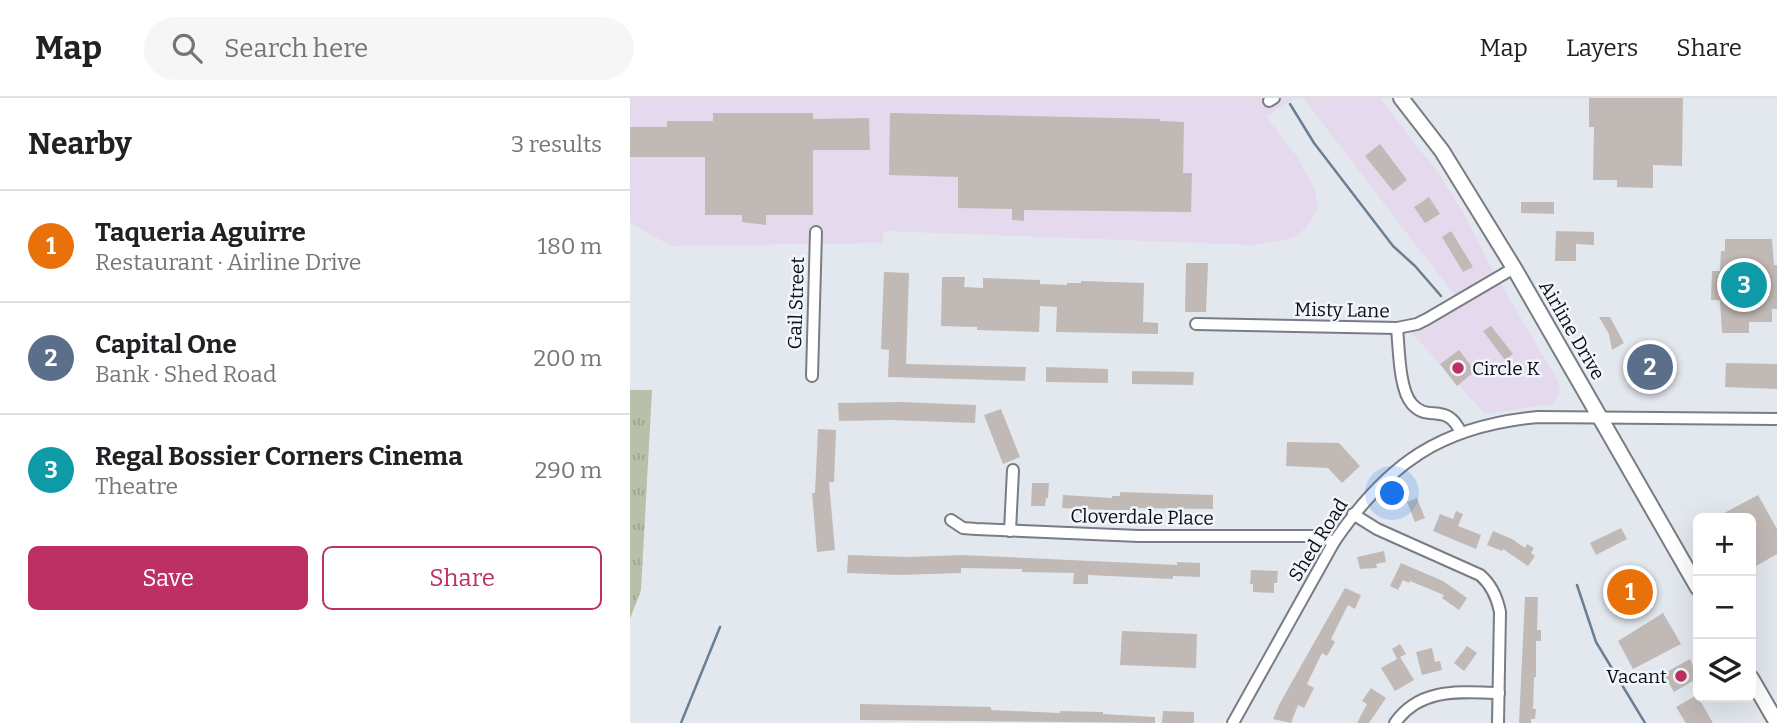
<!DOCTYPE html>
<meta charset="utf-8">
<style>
:root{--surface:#fff;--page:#f6f6f6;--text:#202124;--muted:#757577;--line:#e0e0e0;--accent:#bd3063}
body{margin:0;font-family:Bitter,serif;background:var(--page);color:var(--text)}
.controls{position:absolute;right:21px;bottom:21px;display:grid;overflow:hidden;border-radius:10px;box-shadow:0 7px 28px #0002}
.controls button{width:63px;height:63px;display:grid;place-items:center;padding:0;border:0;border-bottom:2px solid var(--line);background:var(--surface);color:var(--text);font:35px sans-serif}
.you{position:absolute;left:763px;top:396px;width:24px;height:24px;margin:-18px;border:5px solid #fff;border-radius:50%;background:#1a73e8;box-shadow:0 0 0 10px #1a73e833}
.badge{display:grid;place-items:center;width:46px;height:46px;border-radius:50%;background:var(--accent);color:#fff;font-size:23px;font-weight:700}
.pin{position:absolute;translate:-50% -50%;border:4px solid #fff;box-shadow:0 2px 7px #0006}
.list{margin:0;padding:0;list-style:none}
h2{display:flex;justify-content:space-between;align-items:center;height:91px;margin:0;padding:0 28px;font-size:30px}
h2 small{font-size:23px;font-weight:400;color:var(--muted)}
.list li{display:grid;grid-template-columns:46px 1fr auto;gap:21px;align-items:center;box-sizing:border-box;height:112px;padding:0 28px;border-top:2px solid var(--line)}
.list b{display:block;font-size:26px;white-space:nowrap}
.list p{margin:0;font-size:23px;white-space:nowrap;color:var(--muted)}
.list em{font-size:23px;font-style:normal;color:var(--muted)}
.actions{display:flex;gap:14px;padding:21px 28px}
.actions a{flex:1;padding:16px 0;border:2px solid var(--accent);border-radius:10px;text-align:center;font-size:24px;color:var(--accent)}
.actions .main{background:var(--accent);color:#fff}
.icon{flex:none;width:38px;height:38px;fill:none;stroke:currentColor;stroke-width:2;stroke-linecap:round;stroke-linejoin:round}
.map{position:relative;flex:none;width:1147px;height:625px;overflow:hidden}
header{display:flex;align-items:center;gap:42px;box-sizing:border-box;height:98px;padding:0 35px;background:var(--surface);border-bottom:2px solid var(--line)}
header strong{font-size:33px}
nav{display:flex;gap:38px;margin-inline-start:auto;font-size:24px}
.search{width:490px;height:63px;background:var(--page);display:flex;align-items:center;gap:18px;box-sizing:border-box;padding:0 24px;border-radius:38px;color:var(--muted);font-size:26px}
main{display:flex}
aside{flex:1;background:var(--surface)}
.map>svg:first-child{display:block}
.commercial{fill:#e5d9ed}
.park{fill:url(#park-tufts)}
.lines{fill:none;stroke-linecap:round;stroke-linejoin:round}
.stream{stroke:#6b7f94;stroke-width:2.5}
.building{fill:#c1b9b6}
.minor-casing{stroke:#797d83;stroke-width:14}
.major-casing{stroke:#797d83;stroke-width:18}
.minor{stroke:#fff;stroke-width:10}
.major{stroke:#fff;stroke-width:14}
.poi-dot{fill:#bd3063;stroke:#f1f6fc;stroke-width:2.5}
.labels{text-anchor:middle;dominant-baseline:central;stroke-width:5;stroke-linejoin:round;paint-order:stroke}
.street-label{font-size:19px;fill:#0c0e10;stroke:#f1f6fc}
.poi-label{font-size:19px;fill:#0c0e10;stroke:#f1f6fc;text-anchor:start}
</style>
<header>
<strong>Map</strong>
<div class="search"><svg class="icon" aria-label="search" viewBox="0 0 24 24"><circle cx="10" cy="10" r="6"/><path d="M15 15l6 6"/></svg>Search here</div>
<nav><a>Map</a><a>Layers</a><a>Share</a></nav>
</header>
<main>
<aside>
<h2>Nearby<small>3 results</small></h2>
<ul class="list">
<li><span class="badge" style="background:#e8710a">1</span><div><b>Taqueria Aguirre</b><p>Restaurant · Airline Drive</p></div><em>180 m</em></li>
<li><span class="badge" style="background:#5c6f8a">2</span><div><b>Capital One</b><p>Bank · Shed Road</p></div><em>200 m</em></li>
<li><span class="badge" style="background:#0f9aa8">3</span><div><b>Regal Bossier Corners Cinema</b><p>Theatre</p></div><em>290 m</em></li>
</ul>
<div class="actions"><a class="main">Save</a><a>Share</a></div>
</aside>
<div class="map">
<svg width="1147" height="625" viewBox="0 0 1147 625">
<defs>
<pattern id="park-tufts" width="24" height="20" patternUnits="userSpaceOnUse" patternTransform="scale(1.75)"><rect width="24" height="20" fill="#b8c0a9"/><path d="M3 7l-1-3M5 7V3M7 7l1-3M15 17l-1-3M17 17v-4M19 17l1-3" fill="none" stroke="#9da490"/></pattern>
</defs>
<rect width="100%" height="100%" fill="#e3e8ef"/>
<g class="commercial">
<polygon points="0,0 664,0 636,19 666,57 685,92 688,110 676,130 663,140 623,147 254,133 252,145 41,148 0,125"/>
<polygon points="673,0 750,0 811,79 833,114 861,169 928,283 930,295 923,306 855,316 780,233 800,227 832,207"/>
</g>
<polygon class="park" points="0,292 22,292 11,492 0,521"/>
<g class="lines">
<g class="stream">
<polyline points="660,6 684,45 763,148 785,168 811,198"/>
<polyline points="947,487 966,544 1015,625"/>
<polyline points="51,625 90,529"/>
</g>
</g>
<g class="building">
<polygon points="959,0 1053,0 1052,68 1023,67 1023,90 987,89 987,82 963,82 964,29 959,29"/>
<polygon points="83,15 183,15 183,21 239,20 240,52 183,52 183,117 136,117 136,127 112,124 112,117 75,117 75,59 0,59 0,29 37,29 37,23 83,23"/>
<polygon points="260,15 530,21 530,23 554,24 553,75 562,75 561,114 394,112 394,123 382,122 382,111 328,110 328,79 259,77"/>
<polygon points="750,46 777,82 763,93 735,58"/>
<polygon points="799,99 810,116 795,125 784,109"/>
<polygon points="891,104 924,104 924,116 891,115"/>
<polygon points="821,133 843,169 833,174 812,139"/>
<polygon points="926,133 964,134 964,147 946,146 946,163 925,163"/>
<polygon points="1095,141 1142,141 1144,167 1147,167 1147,211 1142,211 1142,224 1119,224 1119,235 1092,235 1090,202 1081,202 1082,173 1090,173 1091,153 1095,153"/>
<polygon points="556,165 578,165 576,214 555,214"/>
<polygon points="254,174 279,175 276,266 396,269 395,283 258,279 259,252 251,251"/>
<polygon points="312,179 335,179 334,189 353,190 353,180 410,182 410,186 437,187 437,185 451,185 451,183 514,185 513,224 528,225 528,236 426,234 427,209 410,208 409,234 347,232 347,229 311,228"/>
<polygon points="969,219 980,219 994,245 982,252 979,236"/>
<polygon points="861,228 883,256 875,262 853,233"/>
<polygon points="829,252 845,273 827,288 810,266"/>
<polygon points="1012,253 1021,253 1021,270 1030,259 1034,275 1029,286 1026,282 1013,284"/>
<polygon points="1096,265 1147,266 1147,291 1095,289"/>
<polygon points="416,269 478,271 478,285 416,284"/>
<polygon points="502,273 564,274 563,287 502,286"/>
<polygon points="270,304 346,307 345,325 260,322 209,323 208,305"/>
<polygon points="371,311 390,359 373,366 354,317"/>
<polygon points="188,331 206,332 204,384 199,384 205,452 187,454 182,395 185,395"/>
<polygon points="657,344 709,345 730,368 712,385 698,370 656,368"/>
<polygon points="402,385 419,385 418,400 416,400 415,408 401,408"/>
<polygon points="490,394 583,397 583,411 501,410 501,412 478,412 432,410 433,397 482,400 482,398 490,398"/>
<polygon points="1128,397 1147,431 1147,456 1121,471 1121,420 1085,420"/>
<polygon points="787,400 795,420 785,424 777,404"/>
<polygon points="826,413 833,416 828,428 851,437 846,451 803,433 810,416 823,421"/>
<polygon points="991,430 997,441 966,457 960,445"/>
<polygon points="863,433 882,441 895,450 897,446 904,450 901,455 905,458 898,468 873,451 872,453 857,447"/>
<polygon points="754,453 756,464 746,466 747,470 730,471 727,459"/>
<polygon points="218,457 278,459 332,457 547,467 547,464 570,465 570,479 543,478 543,481 458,477 458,486 443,486 444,475 392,474 392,471 331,470 331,475 269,477 217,475"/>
<polygon points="771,465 813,483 837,500 829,512 812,500 814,497 780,483 779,485 773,482 768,492 760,488"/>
<polygon points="621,472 648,473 647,485 644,485 644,495 623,494 623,486 620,486"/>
<polygon points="1009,476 1019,494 991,511 981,493"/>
<polygon points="715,490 731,497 725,511 718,507 701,541 705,544 697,558 692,555 677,586 684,590 674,610 668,607 661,625 643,621 650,605"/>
<polygon points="895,499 908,499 907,532 911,532 911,543 906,543 906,579 904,579 903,611 906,611 905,621 901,621 901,625 889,625"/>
<polygon points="1033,515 1051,546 1003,571 988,543"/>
<polygon points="492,533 567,536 566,570 490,567"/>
<polygon points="770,546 776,556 770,559 784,582 765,593 751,570 767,561 762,551"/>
<polygon points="837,548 847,555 834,573 824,565"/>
<polygon points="802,550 805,564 810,563 812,572 792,577 786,554"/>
<polygon points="1060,561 1068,580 1044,594 1033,576"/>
<polygon points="741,590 756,600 739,625 727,625 737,606 732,603"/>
<polygon points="1067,597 1068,599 1083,625 1056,625 1054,622 1046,609"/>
<polygon points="230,606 361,609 361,612 430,615 430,613 473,614 473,616 525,619 525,625 230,622"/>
<polygon points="533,613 564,614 564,625 532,625"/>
</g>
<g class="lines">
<defs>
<g id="minor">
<polyline points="639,3 644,0"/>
<polyline points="566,226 767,230 787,226 797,221 884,170"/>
<path d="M767 230C769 250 769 292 782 306 798 325 817 303 831 335"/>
<polyline points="182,278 186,134"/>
<path d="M723 416 747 431 850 477C862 487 867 499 870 514L868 625"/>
<polyline points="321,422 333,430 346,431 509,438 686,438 704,444"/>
<polyline points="380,433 383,372"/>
<path d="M603 625 704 444C758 365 811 328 908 319L1147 321"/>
<path d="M765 625C790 589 830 594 869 595"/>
</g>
<g id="major">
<polyline points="771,0 812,53 884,170 1068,490"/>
<polyline points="1121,580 1147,625"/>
</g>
</defs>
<use href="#minor" class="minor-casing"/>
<use href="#major" class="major-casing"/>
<use href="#minor" class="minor"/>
<use href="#major" class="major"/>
</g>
<g class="poi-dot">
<circle cx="828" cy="270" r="7"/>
<circle cx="1051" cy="578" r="7"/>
</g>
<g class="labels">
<g class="street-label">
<text transform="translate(166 205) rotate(-88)">Gail Street</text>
<text transform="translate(712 212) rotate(1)">Misty Lane</text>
<text transform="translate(942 232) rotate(60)">Airline Drive</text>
<text transform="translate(512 419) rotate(1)">Cloverdale Place</text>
<text transform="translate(688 442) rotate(-58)">Shed Road</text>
</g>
<g class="poi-label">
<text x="842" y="270">Circle K</text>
<text x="1037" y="578" text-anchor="end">Vacant</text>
</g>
</g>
</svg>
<div class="controls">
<button>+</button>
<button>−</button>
<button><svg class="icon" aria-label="layers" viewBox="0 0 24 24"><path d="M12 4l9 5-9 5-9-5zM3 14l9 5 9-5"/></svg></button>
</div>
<div class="you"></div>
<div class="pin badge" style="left:1000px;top:494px;background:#e8710a">1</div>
<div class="pin badge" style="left:1020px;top:269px;background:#5c6f8a">2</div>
<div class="pin badge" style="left:1114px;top:187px;background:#0f9aa8">3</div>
</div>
</main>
